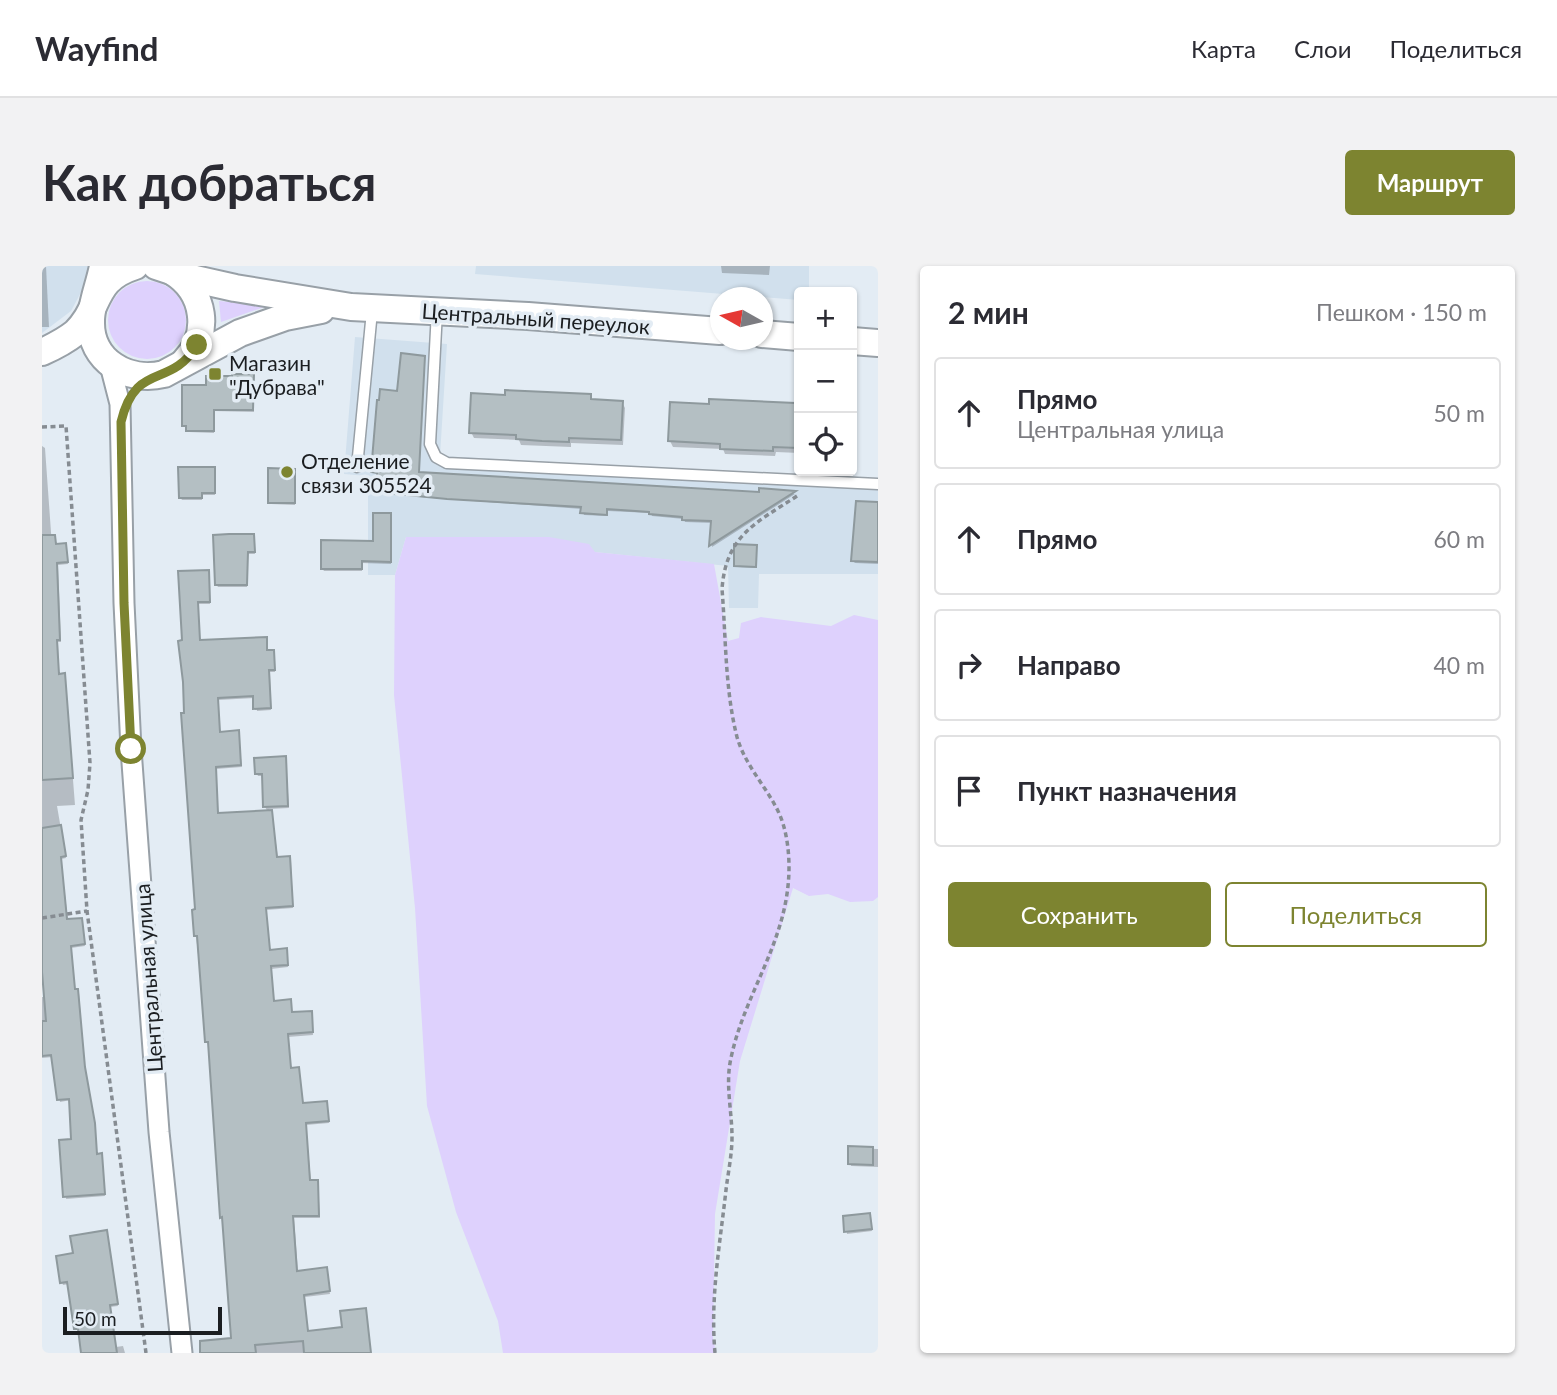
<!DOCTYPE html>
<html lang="ru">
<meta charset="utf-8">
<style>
:root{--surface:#fff;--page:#f2f2f3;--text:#2b2b33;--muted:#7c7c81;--line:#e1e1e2;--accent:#7d8430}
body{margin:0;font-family:Lato,sans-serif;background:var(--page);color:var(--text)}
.controls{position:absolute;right:21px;top:21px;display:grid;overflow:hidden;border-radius:7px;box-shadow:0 2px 5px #0004}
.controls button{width:63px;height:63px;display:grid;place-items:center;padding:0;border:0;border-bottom:2px solid var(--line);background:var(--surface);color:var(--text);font:35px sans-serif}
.compass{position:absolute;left:668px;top:21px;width:63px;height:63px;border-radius:50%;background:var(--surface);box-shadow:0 2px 5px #0004;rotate:278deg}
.scale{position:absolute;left:21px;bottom:18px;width:159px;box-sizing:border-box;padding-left:7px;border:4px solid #1b1e21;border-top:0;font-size:19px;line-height:24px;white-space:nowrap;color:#1b1e21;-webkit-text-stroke:5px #e3ecf4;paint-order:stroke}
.stop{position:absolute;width:21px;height:21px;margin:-16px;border:5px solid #7d8430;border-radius:50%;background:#fff}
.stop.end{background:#7d8430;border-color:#fff;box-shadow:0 2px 7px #0008}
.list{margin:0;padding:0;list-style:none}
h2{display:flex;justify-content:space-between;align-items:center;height:91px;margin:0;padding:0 28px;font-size:30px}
h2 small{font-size:23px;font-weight:400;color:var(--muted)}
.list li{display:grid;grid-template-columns:46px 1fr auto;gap:21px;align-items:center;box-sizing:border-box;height:112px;margin:0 14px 14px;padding:0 14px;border:2px solid var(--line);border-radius:7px}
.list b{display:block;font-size:26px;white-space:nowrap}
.list p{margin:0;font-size:23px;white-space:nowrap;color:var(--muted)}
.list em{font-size:23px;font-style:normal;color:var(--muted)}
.actions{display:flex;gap:14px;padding:21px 28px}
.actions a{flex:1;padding:16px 0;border:2px solid var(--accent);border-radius:7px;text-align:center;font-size:24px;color:var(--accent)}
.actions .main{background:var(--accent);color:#fff}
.icon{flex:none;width:38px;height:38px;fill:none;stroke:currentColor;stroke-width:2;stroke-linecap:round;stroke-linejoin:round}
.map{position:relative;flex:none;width:836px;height:1087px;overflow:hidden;border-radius:7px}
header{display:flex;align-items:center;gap:42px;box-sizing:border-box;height:98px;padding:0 35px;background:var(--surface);border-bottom:2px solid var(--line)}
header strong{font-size:33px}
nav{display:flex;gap:38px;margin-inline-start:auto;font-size:24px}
.intro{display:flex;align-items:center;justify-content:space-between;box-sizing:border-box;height:168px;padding:0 42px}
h1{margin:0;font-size:49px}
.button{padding:18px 32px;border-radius:7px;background:var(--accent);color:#fff;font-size:24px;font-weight:700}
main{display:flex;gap:42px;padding:0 42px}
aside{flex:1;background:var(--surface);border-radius:7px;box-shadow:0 2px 5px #0004}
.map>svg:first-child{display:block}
.built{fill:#d1e0ed}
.green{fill:#ded1fd}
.shadow{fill:#0003}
.building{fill:#b4bfc3;stroke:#8e999d;stroke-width:2}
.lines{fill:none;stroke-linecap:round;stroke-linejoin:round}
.service-casing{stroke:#98a0a7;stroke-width:13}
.minor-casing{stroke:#98a0a7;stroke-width:23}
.secondary-casing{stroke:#98a0a7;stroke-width:30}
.path{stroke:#868c92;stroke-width:3.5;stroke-dasharray:5 3.5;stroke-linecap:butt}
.service{stroke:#fff;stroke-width:10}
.minor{stroke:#fff;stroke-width:19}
.secondary{stroke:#fff;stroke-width:26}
.route{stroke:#7d8430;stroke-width:9}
.poi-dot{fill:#7d8430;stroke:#e3ecf4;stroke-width:2.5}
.labels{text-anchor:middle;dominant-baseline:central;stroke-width:7;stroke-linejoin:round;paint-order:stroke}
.street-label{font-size:21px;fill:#1b1e21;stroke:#e3ecf4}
.poi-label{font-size:21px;fill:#1b1e21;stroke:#e3ecf4;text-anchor:start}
</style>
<header>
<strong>Wayfind</strong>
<nav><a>Карта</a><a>Слои</a><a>Поделиться</a></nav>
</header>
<div class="intro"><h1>Как добраться</h1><a class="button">Маршрут</a></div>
<main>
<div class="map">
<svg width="836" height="1087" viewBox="0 0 836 1087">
<rect width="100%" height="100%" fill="#e3ecf4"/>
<g class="built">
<polygon points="0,0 48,0 45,15 29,45 0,67"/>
<polygon points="434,0 767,0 767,26 757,26 757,34 433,8"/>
<polygon points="313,71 405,78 398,190 836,214 836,308 717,308 716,342 687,342 686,300 553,286 364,271 353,309 326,309 326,210 302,208"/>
</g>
<g class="green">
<circle cx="105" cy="54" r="39"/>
<polygon points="177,35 225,40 179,56"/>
<polygon points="364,271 507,271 547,278 553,286 672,298 686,375 697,372 699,357 719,351 789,360 812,349 836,354 836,631 831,635 808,636 786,628 767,630 751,622 698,795 673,948 671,1073 674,1087 461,1087 456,1055 414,946 385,840 373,642 352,429 353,309"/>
</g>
<g class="shadow">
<polygon points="0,0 4,0 7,61 0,61"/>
<polygon points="679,0 728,0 727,9 680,7"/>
<polygon points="382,91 377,208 718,228 719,224 753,228 670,281 671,257 643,256 642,253 610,250 609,247 566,245 565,250 542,249 540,243 338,228 337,208 331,206 357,127"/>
<polygon points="211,110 212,146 172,145 172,167 147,166 145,162 143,162 142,121 166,121"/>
<polygon points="548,130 551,135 580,136 583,142 581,179 529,177 529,181 479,179 477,174 432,172 429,166"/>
<polygon points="752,139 757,144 757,187 734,186 733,190 683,188 681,183 631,181 628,175"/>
<polygon points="0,180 3,182 10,280 23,279 26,298 16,299 19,376 16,376 17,410 23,412 33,539 15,540 24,592 19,593 26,655 40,656 43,680 29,682 33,725 37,727 43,805 55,889 60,891 63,930 24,933 31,875 29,834 18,836 11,791 0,792 0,731 4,731 0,694"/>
<polygon points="252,204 253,239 229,238 228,236"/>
<polygon points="173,205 173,229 160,229 160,234 140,234 138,231"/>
<polygon points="836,238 836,298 813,297 811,295"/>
<polygon points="348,249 349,298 320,297 320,305 282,305 280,302 333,276"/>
<polygon points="211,270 213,288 206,288 205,321 176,321 174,318"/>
<polygon points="714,281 715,302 695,301 693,299"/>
<polygon points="166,306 168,338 156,338 158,376 224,373 226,386 231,386 232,388 233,406 228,406 229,444 215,445 213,432 176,434 178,467 196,466 200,501 174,503 176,549 226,546 223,541 222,510 216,510 215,508 244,494 247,542 227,543 230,548 236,592 247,592 249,594 251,642 224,644 228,686 245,687 246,701 229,703 232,736 248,735 250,748 270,749 271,769 246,771 249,803 261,839 285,839 287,857 264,859 269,916 275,916 276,918 278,952 252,952 256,1006 285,1005 288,1028 263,1031 266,1067 329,1087 190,1087 168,778 165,776 154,669 155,645 141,376"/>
<polygon points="808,882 836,883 836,901 809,900"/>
<polygon points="827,949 830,965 805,968 803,952"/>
<polygon points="64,966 76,1040 68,1041 74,1081 81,1080 83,1087 41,1087 38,1065 34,1063 27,1018 21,1019 20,1016 33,988"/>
</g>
<g class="building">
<polygon points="359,87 383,90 377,206 717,226 717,222 754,225 667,280 669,255 640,254 640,251 607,248 607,246 565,243 565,249 538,247 539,241 405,233 335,226 335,207 329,206 335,134 337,134 338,123 355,125"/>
<polygon points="190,108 212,108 211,144 172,144 172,165 144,165 144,160 140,160 140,119 164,119 164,110 190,110"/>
<polygon points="463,124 549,128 549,133 581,135 579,174 527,172 527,176 500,175 474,173 474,169 427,167 429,127 463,129"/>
<polygon points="667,133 753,137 753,142 757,143 757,182 731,181 731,185 678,183 678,178 626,175 628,136 667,138"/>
<polygon points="136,201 173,201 173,227 160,227 160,232 137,232"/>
<polygon points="226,202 253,203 253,237 226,237"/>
<polygon points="814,235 836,236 836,296 809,295"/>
<polygon points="331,247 349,247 349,296 320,295 320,303 279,303 279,274 331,275"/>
<polygon points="187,268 212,268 213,286 206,286 205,319 173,319 171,269"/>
<polygon points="0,269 13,269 14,278 24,277 26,296 15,297 18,374 15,374 17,408 23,407 31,512 0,514"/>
<polygon points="692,278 715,279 714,301 692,300"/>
<polygon points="167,304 168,336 156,336 158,374 225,371 225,384 232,384 233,404 227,404 229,442 211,443 211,430 176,432 178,466 197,464 199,499 174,501 176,547 230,544 235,591 248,590 251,640 224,642 228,684 245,682 246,699 229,700 232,735 249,733 250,746 270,745 271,766 246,768 249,802 257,801 261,837 285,835 287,855 264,857 268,914 276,914 277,950 251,950 255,1005 285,1001 288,1025 262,1029 266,1065 300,1061 298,1045 324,1042 329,1087 262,1087 261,1075 213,1079 214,1087 158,1087 158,1075 189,1072 180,951 178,952 166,776 163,776 155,670 152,670 150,644 153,643 139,447 142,447 141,416 136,375 140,374 136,305"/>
<polygon points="244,490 246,540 221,541 220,508 213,508 212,492"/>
<polygon points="19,559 24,590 19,591 25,653 40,652 43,678 29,680 33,723 36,723 43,801 53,857 55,888 60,887 63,928 21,931 17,874 29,873 27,833 15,834 9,789 0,790 0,755 4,755 0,706 0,562"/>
<polygon points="806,880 831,881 831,899 806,898"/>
<polygon points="828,947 830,963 802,966 801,950"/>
<polygon points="65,964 76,1038 68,1039 75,1087 39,1087 36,1063 32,1063 25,1016 18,1017 14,990 31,987 28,970"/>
</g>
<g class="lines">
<defs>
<g id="service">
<polyline points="395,45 388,178 394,191 405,197 836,218"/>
<polyline points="315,201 330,45"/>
</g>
<polyline id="minor" points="63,93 69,103 78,138 82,337 89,483 117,866 140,1087"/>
<g id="secondary">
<path d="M61 0C58 17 49 38 49 55 48 95 86 117 122 108L198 67 243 51 279 44"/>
<polyline points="114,0 153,13 193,22 309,41 486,50 678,65"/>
<path d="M131 6C163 26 169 68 143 95"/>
<polyline points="720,68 757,71"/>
<polyline points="810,75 836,77"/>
<path d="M0 86C11 81 23 75 33 67 60 41 49 14 93 0"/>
</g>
</defs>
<use href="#service" class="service-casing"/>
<use href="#minor" class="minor-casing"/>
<use href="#secondary" class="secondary-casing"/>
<g class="path">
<polyline points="0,161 24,160 48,497 46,524 39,554 45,645 104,1087"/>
<polyline points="0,652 45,645"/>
<path d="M673 1087C668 1032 678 978 684 924 686 907 690 889 690 871 690 845 683 818 689 792 703 725 747 674 747 601 747 583 744 561 736 545 723 519 703 499 695 471 683 424 684 372 680 323 684 269 714 257 755 230"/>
</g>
<use href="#service" class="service"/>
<use href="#minor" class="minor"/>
<use href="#secondary" class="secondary"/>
</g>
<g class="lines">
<path class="route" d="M89 483 82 337 79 156C94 94 128 124 155 79"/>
</g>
<g class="poi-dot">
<rect x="166" y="101" width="14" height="14" rx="3.5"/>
<circle cx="245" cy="206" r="7"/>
</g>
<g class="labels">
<g class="street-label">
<text transform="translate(494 52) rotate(4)">Центральный переулок</text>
<text transform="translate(106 712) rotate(-94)">Центральная улица</text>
</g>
<g class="poi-label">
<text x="187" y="96">Магазин<tspan x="187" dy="24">"Дубрава"</tspan></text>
<text x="259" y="194">Отделение<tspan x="259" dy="24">связи 305524</tspan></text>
</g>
</g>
</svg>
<div class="controls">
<button>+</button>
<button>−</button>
<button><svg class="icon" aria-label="locate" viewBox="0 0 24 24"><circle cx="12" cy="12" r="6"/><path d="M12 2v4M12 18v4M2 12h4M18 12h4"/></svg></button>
</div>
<svg class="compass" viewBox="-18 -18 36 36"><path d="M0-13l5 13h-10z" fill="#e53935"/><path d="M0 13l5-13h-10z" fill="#7c7c81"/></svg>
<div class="scale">50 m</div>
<div class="stop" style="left:89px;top:483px"></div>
<div class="stop end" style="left:155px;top:79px"></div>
</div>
<aside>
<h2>2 мин<small>Пешком · 150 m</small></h2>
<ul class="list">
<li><svg class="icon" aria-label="ahead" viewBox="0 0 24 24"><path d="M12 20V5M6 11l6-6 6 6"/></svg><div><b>Прямо</b><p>Центральная улица</p></div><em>50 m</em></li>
<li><svg class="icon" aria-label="ahead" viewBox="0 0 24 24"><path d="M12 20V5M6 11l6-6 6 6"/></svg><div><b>Прямо</b></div><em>60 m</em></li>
<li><svg class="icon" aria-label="right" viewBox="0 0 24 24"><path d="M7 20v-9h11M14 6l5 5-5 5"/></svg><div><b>Направо</b></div><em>40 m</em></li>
<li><svg class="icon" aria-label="arrive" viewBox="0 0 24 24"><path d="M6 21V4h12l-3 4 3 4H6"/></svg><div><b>Пункт назначения</b></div></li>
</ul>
<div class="actions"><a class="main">Сохранить</a><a>Поделиться</a></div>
</aside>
</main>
